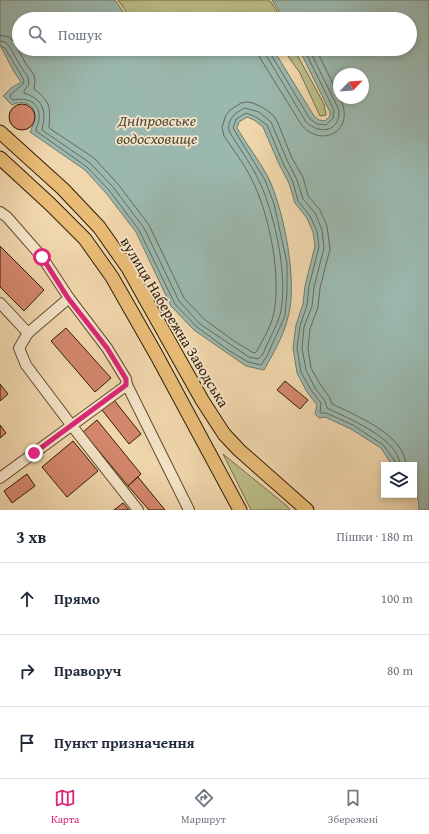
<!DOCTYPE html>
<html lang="uk">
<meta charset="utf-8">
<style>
:root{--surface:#fff;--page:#f6f6f7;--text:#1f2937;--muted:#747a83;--line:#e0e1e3;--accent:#db2777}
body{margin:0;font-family:"Gentium Book Plus",serif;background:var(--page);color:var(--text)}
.controls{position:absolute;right:12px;bottom:12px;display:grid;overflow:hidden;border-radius:0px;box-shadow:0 2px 6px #0003}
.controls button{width:36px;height:36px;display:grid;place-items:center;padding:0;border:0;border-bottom:1px solid var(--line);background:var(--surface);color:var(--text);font:20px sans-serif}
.compass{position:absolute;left:333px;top:68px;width:36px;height:36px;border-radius:50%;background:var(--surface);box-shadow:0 2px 6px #0003;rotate:65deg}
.stop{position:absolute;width:12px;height:12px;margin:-9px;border:3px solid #db2777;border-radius:50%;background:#fff}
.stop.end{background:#db2777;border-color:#fff;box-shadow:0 1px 4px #0008}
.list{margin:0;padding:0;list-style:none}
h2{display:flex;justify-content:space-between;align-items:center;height:52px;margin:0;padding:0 16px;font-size:17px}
h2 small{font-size:13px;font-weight:400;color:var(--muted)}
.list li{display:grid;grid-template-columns:26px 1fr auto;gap:12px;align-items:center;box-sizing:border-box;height:72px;padding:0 16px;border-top:1px solid var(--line)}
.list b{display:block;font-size:15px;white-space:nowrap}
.list em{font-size:13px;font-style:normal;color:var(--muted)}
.icon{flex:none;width:22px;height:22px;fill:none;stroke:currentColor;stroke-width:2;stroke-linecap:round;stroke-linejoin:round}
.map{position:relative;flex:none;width:429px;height:510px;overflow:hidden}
.search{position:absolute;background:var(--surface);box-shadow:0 2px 6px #0003;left:12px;right:12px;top:12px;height:44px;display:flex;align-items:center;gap:10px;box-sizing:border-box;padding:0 14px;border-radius:22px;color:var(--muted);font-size:15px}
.sheet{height:268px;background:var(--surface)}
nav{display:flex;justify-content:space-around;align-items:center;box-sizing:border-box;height:56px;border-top:1px solid var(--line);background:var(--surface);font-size:11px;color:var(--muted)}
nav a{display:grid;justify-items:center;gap:2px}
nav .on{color:var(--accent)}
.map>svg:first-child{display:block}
.green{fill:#bbbd88;stroke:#766d47}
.water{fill:#9bb8ae;stroke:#717a6b;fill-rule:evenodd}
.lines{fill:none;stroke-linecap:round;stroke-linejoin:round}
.shore{stroke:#666a5a;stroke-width:1}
.building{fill:#d4876c;stroke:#311d06}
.minor-casing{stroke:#614b30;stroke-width:12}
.major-casing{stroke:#311d06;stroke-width:15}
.minor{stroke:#f5e4c9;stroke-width:10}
.major{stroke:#e8bb76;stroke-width:13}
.route{stroke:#db2777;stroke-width:5}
.labels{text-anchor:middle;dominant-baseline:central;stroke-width:3.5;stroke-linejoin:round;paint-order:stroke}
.street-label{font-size:15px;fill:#311d06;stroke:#f5e4c9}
.water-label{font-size:16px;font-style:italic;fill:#514c38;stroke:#f5e4c9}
</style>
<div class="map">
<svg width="429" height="510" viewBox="0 0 429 510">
<rect width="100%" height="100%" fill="#f0d6ac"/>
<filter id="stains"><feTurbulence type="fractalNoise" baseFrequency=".005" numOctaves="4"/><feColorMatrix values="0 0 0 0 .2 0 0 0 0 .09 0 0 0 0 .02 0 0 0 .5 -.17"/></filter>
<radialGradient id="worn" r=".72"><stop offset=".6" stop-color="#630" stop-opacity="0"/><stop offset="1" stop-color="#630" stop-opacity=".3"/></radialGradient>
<g class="green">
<polygon points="118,0 268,0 271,2 282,19 207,18 140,19 128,14"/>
<polygon points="283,49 294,49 324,104 326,115 320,116 300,73"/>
<polygon points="223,454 287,506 290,510 251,510"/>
</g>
<path class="water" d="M0 0H115L126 16 132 19H19V49H273L314 116 319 120 325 121 330 116V112L299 49H410V19H284L272 0H429V510H419L418 498 414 492V465H392L381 448 351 429 325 417 319 418 315 414 317 405 307 392 297 373 293 348 296 325 303 304 305 286 315 246 313 232 307 218 295 203 289 183 279 164 263 127 254 120 247 117 239 122 237 128C247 145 259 160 268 177 284 209 298 283 288 317 284 335 273 354 264 370L246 366 194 330 171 306 136 232 106 193 85 170 30 132C32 127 35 122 35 116 35 103 22 100 12 105L3 96 11 88 21 82 14 72 0 45ZM339 74H363V98H339Z"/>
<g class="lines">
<g class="shore">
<path d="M0 35 9 37 14 42 26 64 34 75 35 81 34 89C52 103 50 108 49 128L94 158 118 184 149 225 184 298 204 319 234 341 252 352 255 353 257 351C263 339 272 325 274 312 281 275 270 220 255 186 247 168 235 152 224 136L222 127 226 115 230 110 241 103 247 102 253 103 262 107 273 115 277 121 292 158 303 177 308 196 320 210 327 226 330 249 320 288 318 307 310 329 308 348 311 368 320 384 330 398 332 404C355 415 405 435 406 465"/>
<path d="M0 41 5 42 9 46 21 67 28 77 29 84 24 91V93C36 97 44 103 44 117 44 122 42 126 42 130L90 163 113 187 144 228 179 301 200 324 249 357 258 359 263 354C268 341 276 328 280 315 289 280 275 215 260 183 252 165 240 149 230 133 225 122 235 112 245 108L259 112 271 122 287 160 297 180 303 199 315 213 322 230 324 248 314 287 312 306 304 327 302 348 306 370 315 388 325 401 327 408C347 418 399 438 400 465"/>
<path d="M0 46 5 48 24 80 23 84 10 95V97L13 100C27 97 41 102 39 119 39 123 36 127 36 131L87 167 109 190 139 230 175 304 197 327 228 350 248 362 261 365 267 356 285 316 287 291V263L274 204 265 180 233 128 236 119 246 113 256 117 267 125 283 163 293 182 298 201 310 216 317 231 319 247 309 286 307 305 300 326 297 348 301 372 311 390 321 403 320 413H326L353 425 383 445 395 461V465"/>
<path d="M258 49 260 58 301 124C320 149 357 132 340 98"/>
<path d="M264 49 266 55 306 122C320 135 340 132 339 110L309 49"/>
<polyline points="269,49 270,53 310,119 317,124 326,125 333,118 334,110 304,49"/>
<polyline points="316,49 339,96"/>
</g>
</g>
<g class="building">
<circle cx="22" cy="117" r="13"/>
<polygon points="0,246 44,290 24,311 0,287"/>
<polygon points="66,328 111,378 95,392 51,341"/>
<polygon points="285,381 308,400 300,409 277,390"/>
<polygon points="0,384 8,394 0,401"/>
<polygon points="114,400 141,434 129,444 102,410"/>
<polygon points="97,420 141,474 128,486 83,432"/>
<polygon points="0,425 6,433 0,438"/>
<polygon points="73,441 98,471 67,497 42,467"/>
<polygon points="27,474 35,486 12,503 4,491"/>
<polygon points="138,477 165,510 149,510 128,486"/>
<polygon points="123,503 129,510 114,510"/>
</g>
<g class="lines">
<defs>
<g id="minor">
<polyline points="0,212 7,217 42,257 69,298 107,348 126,379 127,385 189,510"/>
<polyline points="69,298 28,333 19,348 26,365 72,426 138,510"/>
<polyline points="0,303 28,333"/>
<polyline points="0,478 127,385"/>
</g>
<g id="major">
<polyline points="0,132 63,189 99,227 128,268 202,400 224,434 239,450 307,510"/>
<polyline points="0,158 50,204 85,239 112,277 157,356 240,510"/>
</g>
</defs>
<use href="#minor" class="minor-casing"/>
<use href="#major" class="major-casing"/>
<use href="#minor" class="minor"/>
<use href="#major" class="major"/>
</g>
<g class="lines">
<polyline class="route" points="34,453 126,385 126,379 107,348 68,298 42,257"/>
</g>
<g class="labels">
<g class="street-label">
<text transform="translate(175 322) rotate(59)">вулиця Набережна Заводська</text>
</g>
<g class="water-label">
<text x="157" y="120">Дніпровське<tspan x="157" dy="18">водосховище</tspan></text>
</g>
</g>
<rect width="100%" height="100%" filter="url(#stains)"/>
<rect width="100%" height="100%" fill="url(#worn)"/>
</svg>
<div class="controls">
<button><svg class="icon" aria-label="layers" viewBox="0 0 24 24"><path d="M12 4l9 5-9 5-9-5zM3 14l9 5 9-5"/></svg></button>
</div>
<svg class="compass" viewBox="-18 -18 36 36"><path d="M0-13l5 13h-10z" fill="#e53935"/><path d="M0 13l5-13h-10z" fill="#747a83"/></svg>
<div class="stop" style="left:42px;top:257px"></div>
<div class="stop end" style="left:34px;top:453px"></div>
<div class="search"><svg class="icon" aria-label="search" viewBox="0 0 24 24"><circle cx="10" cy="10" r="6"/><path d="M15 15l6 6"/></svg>Пошук</div>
</div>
<section class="sheet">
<h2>3 хв<small>Пішки · 180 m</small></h2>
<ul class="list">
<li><svg class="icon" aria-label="ahead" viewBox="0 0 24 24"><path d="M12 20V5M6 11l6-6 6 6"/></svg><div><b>Прямо</b></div><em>100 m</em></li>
<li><svg class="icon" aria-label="right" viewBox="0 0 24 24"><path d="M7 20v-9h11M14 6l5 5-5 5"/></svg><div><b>Праворуч</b></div><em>80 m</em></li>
<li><svg class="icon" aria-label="arrive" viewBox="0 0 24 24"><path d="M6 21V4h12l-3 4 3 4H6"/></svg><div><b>Пункт призначення</b></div></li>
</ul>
</section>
<nav>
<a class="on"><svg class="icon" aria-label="map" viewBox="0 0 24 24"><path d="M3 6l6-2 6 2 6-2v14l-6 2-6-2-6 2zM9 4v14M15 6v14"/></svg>Карта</a>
<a><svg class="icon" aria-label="directions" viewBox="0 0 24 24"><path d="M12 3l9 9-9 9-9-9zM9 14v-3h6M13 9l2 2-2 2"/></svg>Маршрут</a>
<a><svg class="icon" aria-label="saved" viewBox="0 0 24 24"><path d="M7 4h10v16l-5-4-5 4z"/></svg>Збережені</a>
</nav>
